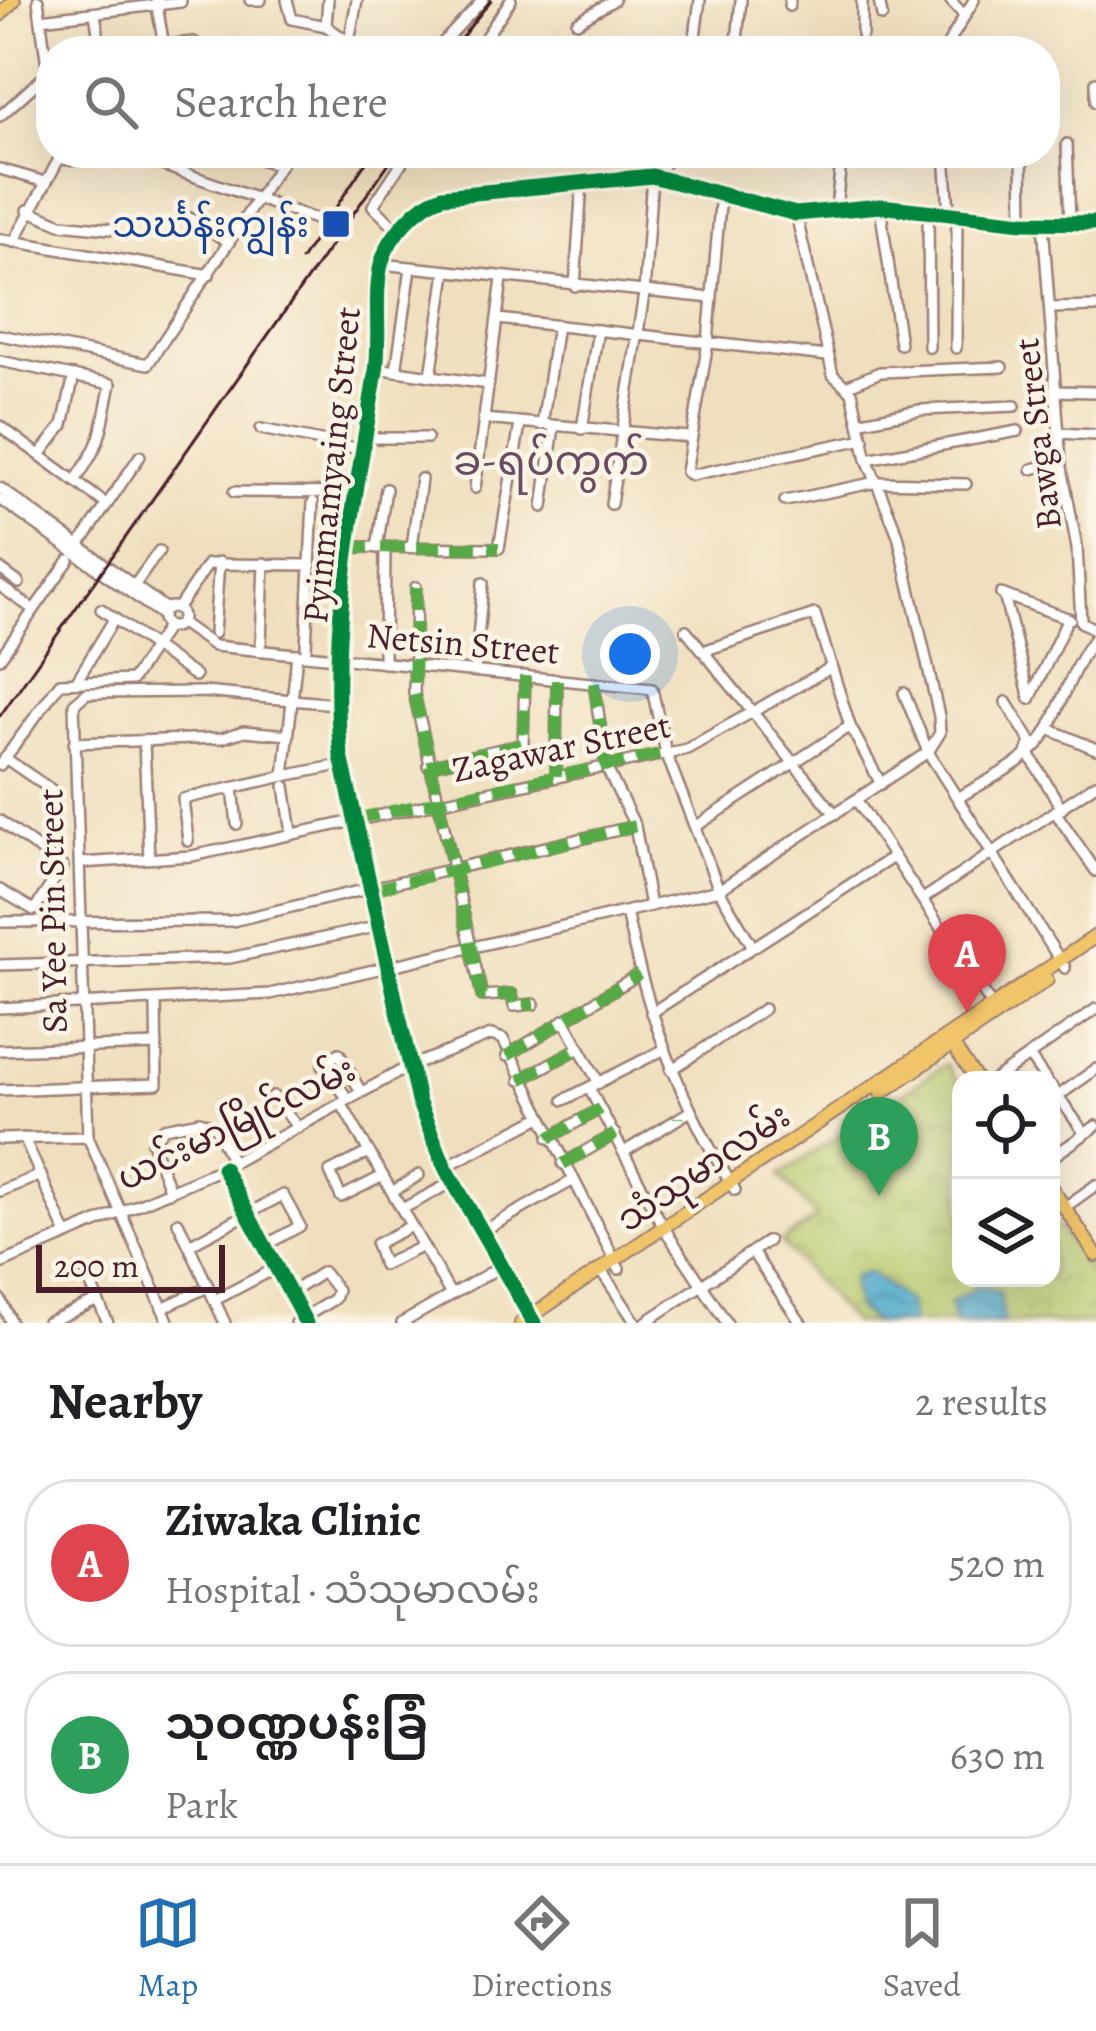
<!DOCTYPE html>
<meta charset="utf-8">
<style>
:root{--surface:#fff;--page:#f6f6f6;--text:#202124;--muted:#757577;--line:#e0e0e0;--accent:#1f6fb2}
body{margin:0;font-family:Alegreya,"Noto Sans Myanmar",serif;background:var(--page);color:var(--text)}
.controls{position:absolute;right:36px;bottom:36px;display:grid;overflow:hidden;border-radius:24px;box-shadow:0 12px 48px #0002}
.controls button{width:108px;height:108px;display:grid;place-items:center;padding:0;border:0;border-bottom:3px solid var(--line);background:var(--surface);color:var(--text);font:60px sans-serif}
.scale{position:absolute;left:36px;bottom:30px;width:189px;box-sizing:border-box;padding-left:12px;border:6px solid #4a1f2b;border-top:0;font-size:33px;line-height:42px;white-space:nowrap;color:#4a1f2b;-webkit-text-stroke:9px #fcf5e5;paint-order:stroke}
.you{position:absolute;left:630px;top:654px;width:42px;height:42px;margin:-30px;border:9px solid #fff;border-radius:50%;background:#1a73e8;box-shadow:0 0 0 18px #1a73e833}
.badge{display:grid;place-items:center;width:78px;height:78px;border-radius:50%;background:var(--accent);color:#fff;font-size:39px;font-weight:700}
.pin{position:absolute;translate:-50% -99px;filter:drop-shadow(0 3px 6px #0008)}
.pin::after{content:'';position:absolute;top:63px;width:42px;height:36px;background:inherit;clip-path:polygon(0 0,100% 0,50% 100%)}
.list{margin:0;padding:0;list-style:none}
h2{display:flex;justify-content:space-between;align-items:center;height:156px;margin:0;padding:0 48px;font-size:51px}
h2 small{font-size:39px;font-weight:400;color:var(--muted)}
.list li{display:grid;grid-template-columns:78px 1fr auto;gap:36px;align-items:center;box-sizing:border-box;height:168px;margin:0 24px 24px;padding:0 24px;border:3px solid var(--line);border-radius:48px}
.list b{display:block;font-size:45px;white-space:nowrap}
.list p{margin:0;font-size:39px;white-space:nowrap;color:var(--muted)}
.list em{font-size:39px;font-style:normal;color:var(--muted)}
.icon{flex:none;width:66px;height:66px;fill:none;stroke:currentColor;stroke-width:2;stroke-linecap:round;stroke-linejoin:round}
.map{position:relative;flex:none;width:1096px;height:1323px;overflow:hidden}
.search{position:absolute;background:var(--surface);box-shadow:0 12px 48px #0002;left:36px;right:36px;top:36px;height:132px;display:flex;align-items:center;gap:30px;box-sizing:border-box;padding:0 42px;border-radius:48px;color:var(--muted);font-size:45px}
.sheet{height:540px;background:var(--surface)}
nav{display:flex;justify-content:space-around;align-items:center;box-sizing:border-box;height:168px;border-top:3px solid var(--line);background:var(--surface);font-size:33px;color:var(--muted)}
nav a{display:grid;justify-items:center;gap:6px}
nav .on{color:var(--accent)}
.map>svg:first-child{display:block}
.park{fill:url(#park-crowns);stroke:#80744c;stroke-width:3}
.water{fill:url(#water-waves);stroke:#4c647b;stroke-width:3}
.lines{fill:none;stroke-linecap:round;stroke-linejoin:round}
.minor-casing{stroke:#9c7f74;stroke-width:14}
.major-casing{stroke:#9c7f74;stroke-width:16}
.minor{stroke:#fff;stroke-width:9}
.major{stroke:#f0c469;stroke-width:12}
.rail{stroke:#4a1f2b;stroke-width:3}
.quiet{stroke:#57aa44;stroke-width:12;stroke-dasharray:24 12;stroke-linecap:butt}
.cycleway-casing{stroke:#fcf5e5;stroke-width:22}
.cycleway{stroke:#00873e;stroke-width:15}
.transit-dot{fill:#1a4fb4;stroke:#fcf5e5;stroke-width:4.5}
.labels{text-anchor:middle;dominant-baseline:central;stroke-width:9;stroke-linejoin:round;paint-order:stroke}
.transit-label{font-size:36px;fill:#164399;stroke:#fcf5e5;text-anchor:end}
.street-label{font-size:36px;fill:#4a1f2b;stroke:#fcf5e5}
.quarter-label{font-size:42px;fill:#6a4c63;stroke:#fcf5e5}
</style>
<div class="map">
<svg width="1096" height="1323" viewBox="0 0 1096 1323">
<defs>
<pattern id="park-crowns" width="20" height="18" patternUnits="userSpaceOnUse" patternTransform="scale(3)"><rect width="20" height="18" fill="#b7ca6e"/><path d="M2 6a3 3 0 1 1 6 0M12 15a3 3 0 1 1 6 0" fill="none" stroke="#9fad5f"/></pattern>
<pattern id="water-waves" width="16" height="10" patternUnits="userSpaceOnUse" patternTransform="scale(3)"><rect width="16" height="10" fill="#4daacb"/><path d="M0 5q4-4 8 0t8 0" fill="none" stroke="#428aa5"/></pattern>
</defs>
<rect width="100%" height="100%" fill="#fcf5e5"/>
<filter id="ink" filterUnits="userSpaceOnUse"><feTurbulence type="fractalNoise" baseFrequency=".00833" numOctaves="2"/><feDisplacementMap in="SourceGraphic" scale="24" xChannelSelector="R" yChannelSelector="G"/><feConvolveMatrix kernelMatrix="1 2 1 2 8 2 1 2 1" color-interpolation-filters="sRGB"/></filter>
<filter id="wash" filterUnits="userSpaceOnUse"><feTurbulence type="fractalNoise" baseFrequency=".004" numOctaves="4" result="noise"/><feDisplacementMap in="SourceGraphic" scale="48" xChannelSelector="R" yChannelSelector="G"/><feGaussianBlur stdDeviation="2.7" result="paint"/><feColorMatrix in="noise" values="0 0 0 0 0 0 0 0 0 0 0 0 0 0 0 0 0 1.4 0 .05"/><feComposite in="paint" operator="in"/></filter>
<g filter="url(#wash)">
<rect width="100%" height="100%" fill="#efdfbe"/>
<polygon class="park" points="946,1064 961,1087 961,1278 1051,1278 1051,1216 1096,1281 1096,1323 853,1323 781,1242 817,1218 780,1175"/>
<g class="water">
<polygon points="869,1272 909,1303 912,1323 876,1323 857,1310 851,1282 855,1275"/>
<polygon points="979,1286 1000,1293 1004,1323 954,1323 950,1303"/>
</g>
</g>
<g filter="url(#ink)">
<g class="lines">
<defs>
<g id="minor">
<polyline points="38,0 51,95"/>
<polyline points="156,0 164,46"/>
<polyline points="250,0 261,0"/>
<polyline points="287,0 292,19 326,26 349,42 349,51"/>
<polyline points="862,0 862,35"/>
<polyline points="879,0 882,16"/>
<polyline points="950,0 963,14"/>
<polyline points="789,6 790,0"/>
<polyline points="95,14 101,51"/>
<polyline points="41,19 181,2"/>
<polyline points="577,22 614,0"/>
<polyline points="326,26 328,0"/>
<polyline points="349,42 357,0"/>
<polyline points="437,49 483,0"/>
<polyline points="111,51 194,42"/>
<polyline points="476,51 511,0"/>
<polyline points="693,51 700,0"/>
<polyline points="736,51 741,0"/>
<polyline points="944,51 974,0"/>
<polyline points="1096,82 1096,102"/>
<polyline points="0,116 48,73"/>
<polyline points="1067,144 1070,223"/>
<polyline points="239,153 279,165"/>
<polyline points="945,153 949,212"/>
<polyline points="1022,153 1023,222"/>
<polyline points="59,159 153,162 315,219"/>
<polyline points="153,162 208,153"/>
<polyline points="0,169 45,182"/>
<polyline points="721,193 708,342 686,472 691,475 864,439"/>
<polyline points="880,206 900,344"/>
<polyline points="836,208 842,153"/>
<polyline points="28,210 61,224 110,229"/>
<polyline points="928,211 929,347"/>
<polyline points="181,213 229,242"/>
<polyline points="1043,223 1061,462 1077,548 1081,622 1096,630"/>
<polyline points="400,233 373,206 408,153"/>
<polyline points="0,239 209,275"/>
<polyline points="14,242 59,159"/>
<polyline points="381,264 712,298"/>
<polyline points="575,286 582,183"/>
<polyline points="1050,308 1096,307"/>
<polyline points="498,319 827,356"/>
<polyline points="0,335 148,364 288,153"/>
<polyline points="956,348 957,213"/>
<path d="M0 361 111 384C100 432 105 438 75 481"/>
<polyline points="376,368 488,384"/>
<polyline points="396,371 411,268"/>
<polyline points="431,376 446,272"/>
<polyline points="846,386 880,372 1002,367"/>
<polyline points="1056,391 1096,392"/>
<polyline points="483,419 688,437"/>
<polyline points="862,421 920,410 1015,406"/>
<polyline points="542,425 557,325"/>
<polyline points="0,426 106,504"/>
<polyline points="261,429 360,449"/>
<polyline points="582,429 598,330"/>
<polyline points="1059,433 1096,435"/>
<polyline points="363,438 427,438"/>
<polyline points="40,455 63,425 74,376"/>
<polyline points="867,459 1018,431"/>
<polyline points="1032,469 1061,462"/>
<polyline points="0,488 166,609"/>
<polyline points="475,488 502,279"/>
<polyline points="234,492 352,493"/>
<polyline points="0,499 162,615"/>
<polyline points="785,501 877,482 966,484"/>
<polyline points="611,504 644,294 652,176 675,153"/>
<polyline points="543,507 554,426"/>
<polyline points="345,547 499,548 520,424"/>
<polyline points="412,547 421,479"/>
<polyline points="377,548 386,489"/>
<polyline points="76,550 140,456"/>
<polyline points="0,569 19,583"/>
<polyline points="0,586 34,610"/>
<polyline points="134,586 159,551"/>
<polyline points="416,587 414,693 482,996 512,994 514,1006 534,1004"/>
<polyline points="1001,594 1070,619"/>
<polyline points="1004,595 1030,699 1068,618"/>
<circle cx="172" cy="617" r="10"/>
<polyline points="178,608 208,564 311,565"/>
<polyline points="101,609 195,676"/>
<polyline points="181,623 214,646 652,689 666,753 719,890 753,947"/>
<polyline points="686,630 835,814"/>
<polyline points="214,633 219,562"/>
<polyline points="261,643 264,563"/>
<polyline points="306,648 313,502"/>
<polyline points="703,651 815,614 850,726 881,784"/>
<polyline points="0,658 69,560"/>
<polyline points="384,663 385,548"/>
<polyline points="475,671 483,583"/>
<polyline points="76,682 114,619"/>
<polyline points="594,683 606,767 635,826 650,906"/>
<polyline points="904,693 928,752 1065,968"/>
<polyline points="1006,702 1031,742 1027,752"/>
<polyline points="1049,729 1096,749"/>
<polyline points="144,742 149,858"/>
<polyline points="74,743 222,738 244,731 289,735"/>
<polyline points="1029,754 1062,809"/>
<polyline points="5,758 56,793"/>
<polyline points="0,765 60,683 132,680 167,627"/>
<polyline points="428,766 523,744 525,676"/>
<polyline points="284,776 330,767"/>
<polyline points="556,776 557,679"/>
<polyline points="285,786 292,833"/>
<polyline points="233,788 237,824"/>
<path d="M958 798C988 779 1033 760 1048 730 1064 699 1073 665 1096 636"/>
<polyline points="857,801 993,1007"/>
<polyline points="1056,813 1096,871"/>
<polyline points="0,821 63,867 34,910 0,890"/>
<polyline points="695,827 850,726"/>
<polyline points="188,841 183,799 284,776 297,654"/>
<polyline points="80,863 192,856 687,749 830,668"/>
<polyline points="923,899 1096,784"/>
<path d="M626 912C647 1013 680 1103 735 1190"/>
<polyline points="0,922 232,921 635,826"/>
<polyline points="0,965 230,958 380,926"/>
<polyline points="0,1008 270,994 719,890 928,752 940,733 939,716 898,535 867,459 852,392 833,375 796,214"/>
<polyline points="651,1013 893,857"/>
<polyline points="564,1020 599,1083"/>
<polyline points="0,1050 157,1045"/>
<polyline points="507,1056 639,974"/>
<polyline points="1029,1056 1046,1080"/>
<polyline points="671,1070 764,1009"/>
<polyline points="520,1080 579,1048"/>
<polyline points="994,1080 1096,1009"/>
<polyline points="1051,1086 1085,1134"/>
<polyline points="589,1088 664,1228 727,1323"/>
<polyline points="0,1090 157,1084 156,1003"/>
<polyline points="273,1096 298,1128"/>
<polyline points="348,1099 323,1065 339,1053 361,1092"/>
<polyline points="564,1100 663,1050"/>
<polyline points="1051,1101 1096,1069"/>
<polyline points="341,1103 451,1295"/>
<polyline points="24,1138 67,1235"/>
<polyline points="549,1138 600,1109"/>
<polyline points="0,1139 88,1137"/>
<polyline points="369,1152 330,1172 341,1197 383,1176"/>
<polyline points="624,1152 689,1112"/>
<polyline points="1051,1158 1096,1126"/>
<polyline points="563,1164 615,1134"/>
<polyline points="445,1167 539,1118"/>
<polyline points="223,1168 306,1323"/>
<polyline points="0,1191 41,1175"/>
<polyline points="170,1192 152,1142 164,1128 200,1121 215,1127 233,1163"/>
<polyline points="392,1192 419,1175"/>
<polyline points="1065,1207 1096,1185"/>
<polyline points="402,1209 453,1182"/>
<polyline points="178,1222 225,1323"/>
<polyline points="411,1226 376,1244 383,1265 423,1246"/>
<polyline points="481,1232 572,1181"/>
<polyline points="189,1245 283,1195 300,1226 264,1246"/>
<polyline points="752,1252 801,1323"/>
<polyline points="0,1264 223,1168 408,1067 491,1035 503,1039 619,1269"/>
<polyline points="602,1272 636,1323"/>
<polyline points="87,1276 108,1323"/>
<polyline points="290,1293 323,1272 337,1290 334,1299 295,1323"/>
<polyline points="0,1299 11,1323"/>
<polyline points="215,1300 276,1268"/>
<polyline points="162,1308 208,1287"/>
<polyline points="646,1322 768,1241"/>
<polyline points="47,1323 98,1300"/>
<polyline points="169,1323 88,1137 74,704 87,693 204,692 336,704"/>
<polyline points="402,1323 500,1267"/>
<path d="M534 1323 445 1167 418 1101 341 756C328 626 355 498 376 371 381 336 373 292 382 261 390 235 418 204 443 196L652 176 796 214 880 206 1023 222 1096 223"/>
</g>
<g id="major">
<polyline points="0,15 14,0"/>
<polyline points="948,1039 977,1080"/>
<polyline points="881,1093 1047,980"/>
<polyline points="1051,1187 1096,1255"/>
<polyline points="521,1323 1096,936"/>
</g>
</defs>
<use href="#minor" class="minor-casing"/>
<use href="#major" class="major-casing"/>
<use href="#minor" class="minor"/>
<use href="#major" class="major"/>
<g class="rail">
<polyline points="451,51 491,0"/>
<polyline points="301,260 372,153"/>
<polyline points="0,716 396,153"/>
</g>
<g class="quiet">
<polyline points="345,547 499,548"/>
<polyline points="416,587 414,693 482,996 512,994 514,1006 534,1004"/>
<polyline points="594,683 606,767"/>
<polyline points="428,766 523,744 525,676"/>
<polyline points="556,776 557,679"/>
<polyline points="354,819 666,753"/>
<polyline points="372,890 635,826"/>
<polyline points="507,1056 639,974"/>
<polyline points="520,1080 579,1048"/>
<polyline points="679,1117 679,1118"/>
<polyline points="549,1138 600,1109"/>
<polyline points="563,1164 615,1134"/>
</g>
<defs>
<g id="cycleway">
<polyline points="223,1168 306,1323"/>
<path d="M534 1323 445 1167 418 1101 341 756C328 626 355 498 376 371 381 336 373 292 382 261 390 235 418 204 443 196L652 176 796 214 880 206 1023 222 1096 223"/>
</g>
</defs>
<use href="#cycleway" class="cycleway-casing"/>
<use href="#cycleway" class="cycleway"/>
</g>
</g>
<rect class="transit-dot" x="321" y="209" width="30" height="30" rx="6"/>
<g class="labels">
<g class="transit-label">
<text x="309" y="224">သင်္ဃန်းကျွန်း</text>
</g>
<g class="street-label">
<text transform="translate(1037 434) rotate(-97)">Bawga Street</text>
<text transform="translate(331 465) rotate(-84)">Pyinmamyaing Street</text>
<text transform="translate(463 643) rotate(5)">Netsin Street</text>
<text transform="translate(561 747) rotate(-12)">Zagawar Street</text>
<text transform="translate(52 911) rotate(-91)">Sa Yee Pin Street</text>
<text transform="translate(236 1123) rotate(-26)">ယင်းမာမြိုင်လမ်း</text>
<text transform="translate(703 1167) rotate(-34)">သံသုမာလမ်း</text>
</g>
<g class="quarter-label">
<text x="551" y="460">ခ-ရပ်ကွက်</text>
</g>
</g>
</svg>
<div class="controls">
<button><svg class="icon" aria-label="locate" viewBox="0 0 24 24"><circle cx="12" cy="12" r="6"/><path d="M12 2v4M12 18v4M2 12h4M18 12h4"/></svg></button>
<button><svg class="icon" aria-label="layers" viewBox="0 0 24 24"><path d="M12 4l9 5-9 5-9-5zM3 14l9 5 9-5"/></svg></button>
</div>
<div class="scale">200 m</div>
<div class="you"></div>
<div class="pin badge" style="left:967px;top:1013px;background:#e0444e">A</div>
<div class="pin badge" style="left:879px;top:1196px;background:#2e9e5b">B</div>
<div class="search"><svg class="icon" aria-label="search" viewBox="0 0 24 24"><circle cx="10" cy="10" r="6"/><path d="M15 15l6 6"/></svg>Search here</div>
</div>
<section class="sheet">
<h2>Nearby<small>2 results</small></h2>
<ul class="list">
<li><span class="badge" style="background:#e0444e">A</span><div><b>Ziwaka Clinic</b><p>Hospital · သံသုမာလမ်း</p></div><em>520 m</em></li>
<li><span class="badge" style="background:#2e9e5b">B</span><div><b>သုဝဏ္ဏပန်းခြံ</b><p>Park</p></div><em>630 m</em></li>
</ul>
</section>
<nav>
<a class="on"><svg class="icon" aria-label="map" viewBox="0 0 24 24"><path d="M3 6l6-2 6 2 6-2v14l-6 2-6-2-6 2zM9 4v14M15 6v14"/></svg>Map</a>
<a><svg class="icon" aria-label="directions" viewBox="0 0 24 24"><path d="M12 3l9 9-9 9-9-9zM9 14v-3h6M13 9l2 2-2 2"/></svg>Directions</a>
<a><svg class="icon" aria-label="saved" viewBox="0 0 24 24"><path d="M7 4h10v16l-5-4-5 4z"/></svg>Saved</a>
</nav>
